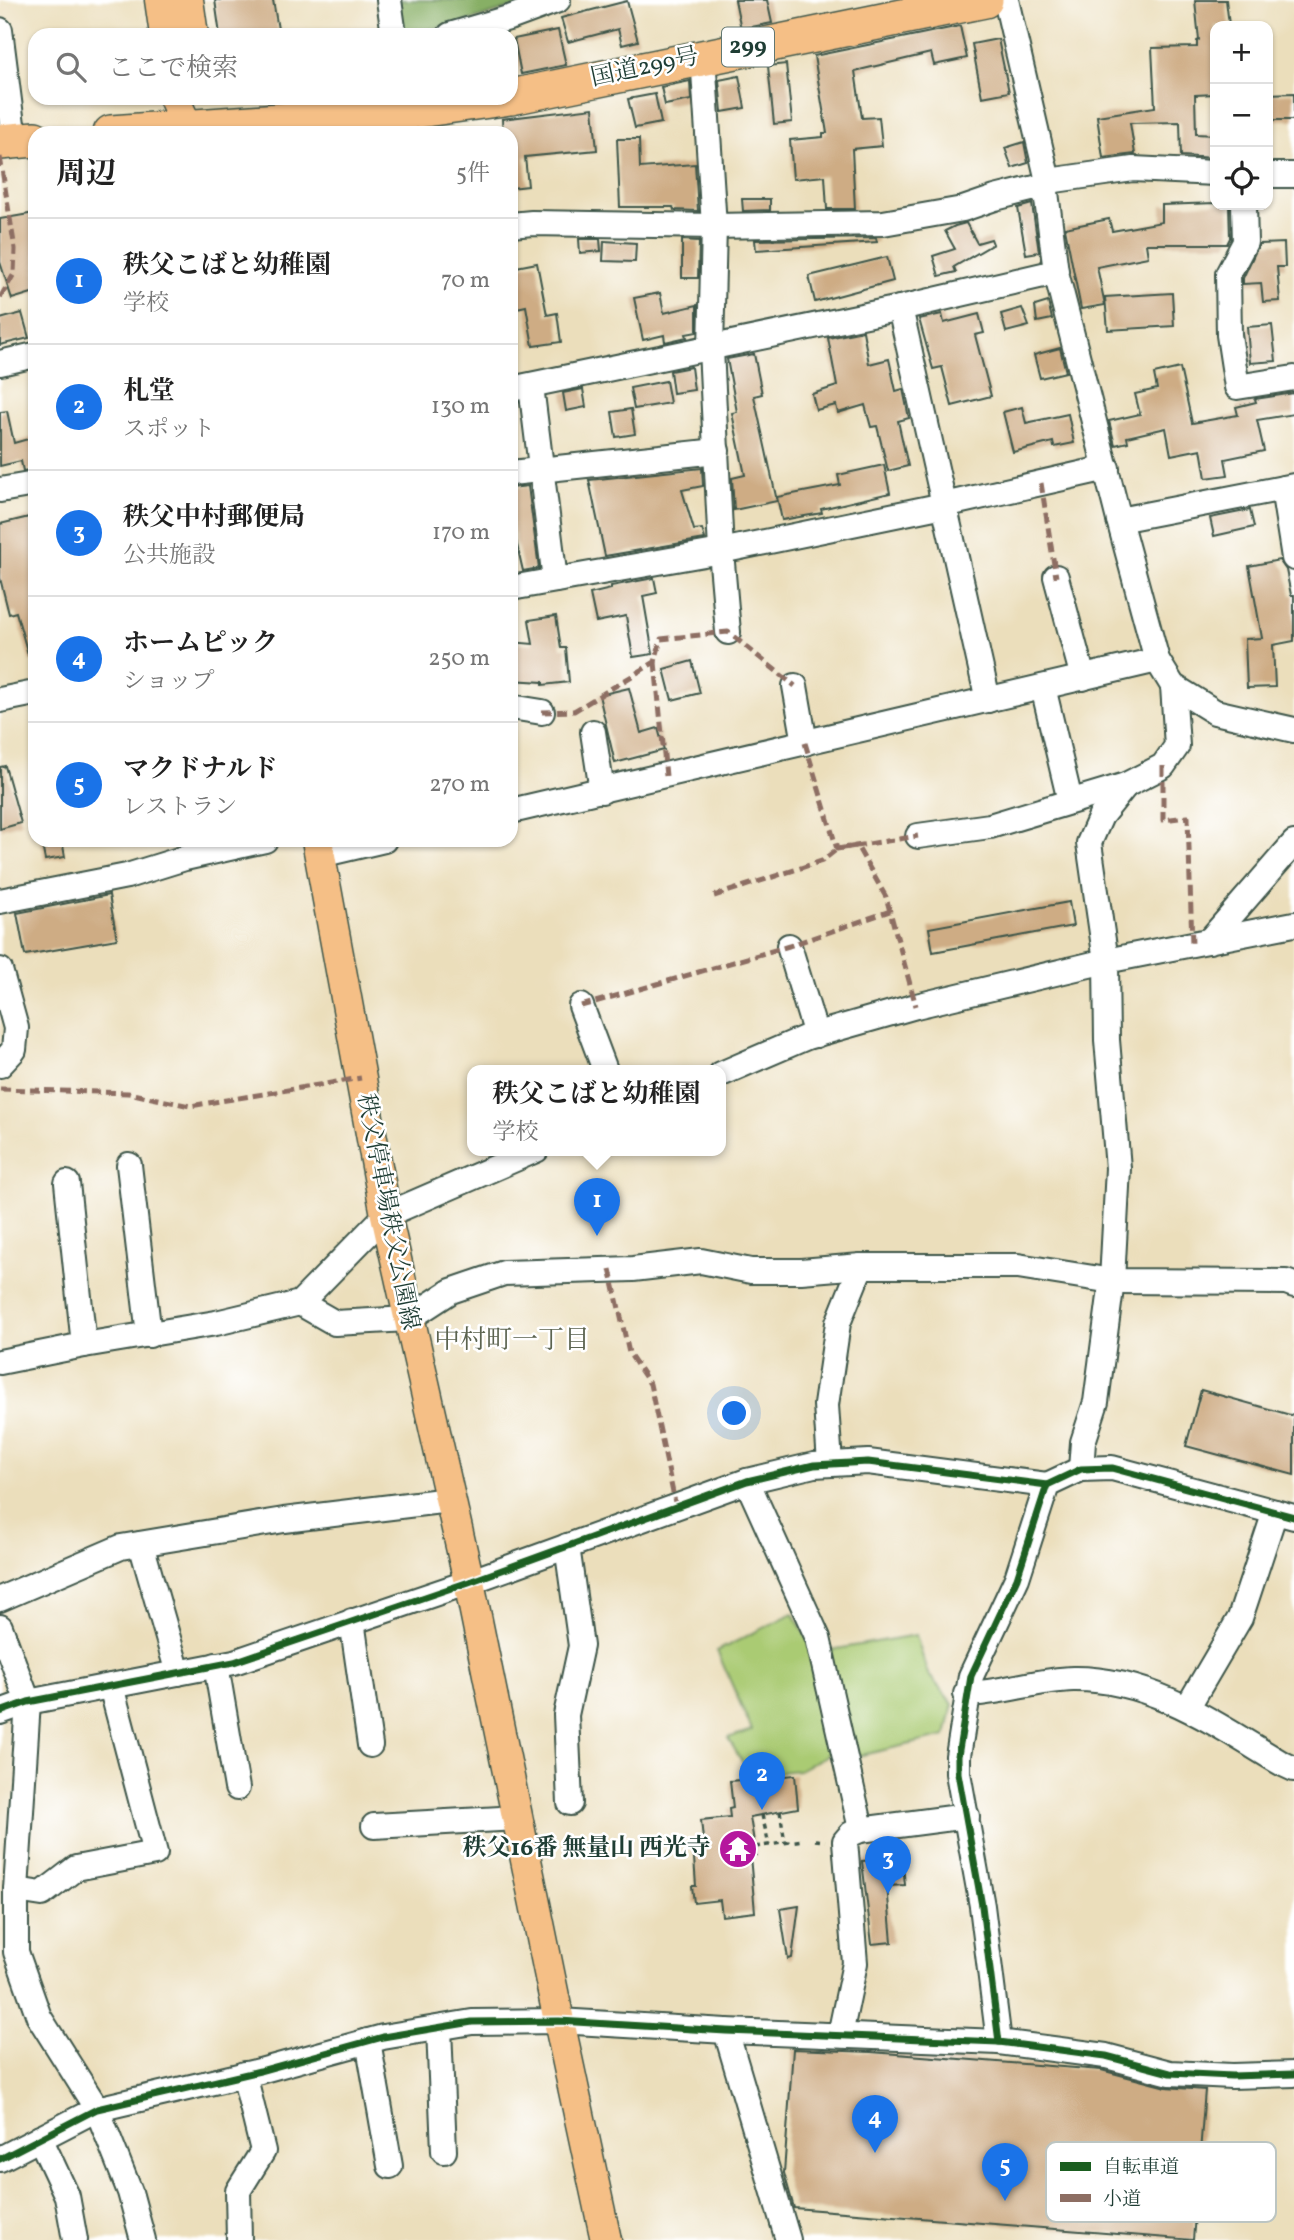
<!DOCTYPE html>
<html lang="ja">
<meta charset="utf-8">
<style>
:root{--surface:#fff;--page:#f2f2f2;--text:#222;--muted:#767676;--line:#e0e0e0;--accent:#1a73e8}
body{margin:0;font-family:Vollkorn,"Noto Serif JP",serif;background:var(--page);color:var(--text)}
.controls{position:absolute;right:21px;top:21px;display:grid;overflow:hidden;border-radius:14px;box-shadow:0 2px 5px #0004}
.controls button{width:63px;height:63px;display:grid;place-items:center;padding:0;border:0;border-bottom:2px solid var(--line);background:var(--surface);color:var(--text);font:35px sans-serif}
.you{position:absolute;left:735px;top:1414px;width:24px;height:24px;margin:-18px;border:5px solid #fff;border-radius:50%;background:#1a73e8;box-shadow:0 0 0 10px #1a73e833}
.badge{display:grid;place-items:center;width:46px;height:46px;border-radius:50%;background:var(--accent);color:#fff;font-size:23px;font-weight:700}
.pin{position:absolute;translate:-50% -58px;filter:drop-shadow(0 2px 4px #0008)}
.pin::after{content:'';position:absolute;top:37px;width:24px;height:21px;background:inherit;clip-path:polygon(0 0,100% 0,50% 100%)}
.popup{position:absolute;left:467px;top:1065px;width:259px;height:91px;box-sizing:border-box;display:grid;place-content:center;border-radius:14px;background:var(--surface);filter:drop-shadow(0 2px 5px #0005);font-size:23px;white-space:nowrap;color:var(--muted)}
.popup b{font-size:26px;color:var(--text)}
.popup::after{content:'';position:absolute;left:50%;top:100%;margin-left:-14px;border:14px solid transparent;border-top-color:var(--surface)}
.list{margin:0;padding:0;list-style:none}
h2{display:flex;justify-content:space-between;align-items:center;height:91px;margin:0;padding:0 28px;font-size:30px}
h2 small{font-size:23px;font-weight:400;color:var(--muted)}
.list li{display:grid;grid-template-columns:46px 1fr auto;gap:21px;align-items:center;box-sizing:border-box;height:126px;padding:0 28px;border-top:2px solid var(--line)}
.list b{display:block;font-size:26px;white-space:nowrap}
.list p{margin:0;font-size:23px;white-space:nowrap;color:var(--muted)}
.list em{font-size:23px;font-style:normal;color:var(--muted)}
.icon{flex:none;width:38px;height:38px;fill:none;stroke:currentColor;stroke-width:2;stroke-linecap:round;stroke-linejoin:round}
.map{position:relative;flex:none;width:1294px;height:2240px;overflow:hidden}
.search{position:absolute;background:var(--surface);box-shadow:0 2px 5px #0004;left:28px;top:28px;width:490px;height:77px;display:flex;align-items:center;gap:18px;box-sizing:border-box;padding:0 24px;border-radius:21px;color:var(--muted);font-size:26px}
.panel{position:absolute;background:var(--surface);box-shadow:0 2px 5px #0004;left:28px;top:126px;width:490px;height:721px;border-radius:21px}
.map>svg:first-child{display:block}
.green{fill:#aacb73;stroke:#648454;stroke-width:2}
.forest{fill:#87af65;stroke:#53764c;stroke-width:2}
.building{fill:#ceac84}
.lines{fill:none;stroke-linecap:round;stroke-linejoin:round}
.minor-casing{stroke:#3e5548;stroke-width:28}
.major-casing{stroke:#3e5548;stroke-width:33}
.highway-casing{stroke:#3e5548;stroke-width:38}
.path{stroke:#3e5548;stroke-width:3.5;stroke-dasharray:5 5;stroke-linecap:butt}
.minor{stroke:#fff;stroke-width:24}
.major{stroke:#f5bf86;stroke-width:30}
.highway{stroke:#f5bf86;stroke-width:35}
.quiet{stroke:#8d6e63;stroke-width:5;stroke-dasharray:10 5;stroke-linecap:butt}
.cycleway-casing{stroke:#fff;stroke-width:11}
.cycleway{stroke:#1b5e20;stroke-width:7}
.labels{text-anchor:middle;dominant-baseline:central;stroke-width:5;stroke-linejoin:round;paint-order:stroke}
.shield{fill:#fff;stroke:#627771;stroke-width:2}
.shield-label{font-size:23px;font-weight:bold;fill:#1f3d34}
.street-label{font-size:24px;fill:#1f3d34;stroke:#fff}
.poi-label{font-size:24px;font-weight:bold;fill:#1f3d34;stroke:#fff;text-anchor:end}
.neighbourhood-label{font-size:26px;fill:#5c6450;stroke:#fff}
.key{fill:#fff;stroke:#bcc5c2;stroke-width:2}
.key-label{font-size:19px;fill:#1f3d34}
</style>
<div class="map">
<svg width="1294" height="2240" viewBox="0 0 1294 2240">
<rect width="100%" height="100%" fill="#fff"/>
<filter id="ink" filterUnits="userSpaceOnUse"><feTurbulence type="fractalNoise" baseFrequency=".0143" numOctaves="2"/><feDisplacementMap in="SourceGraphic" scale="14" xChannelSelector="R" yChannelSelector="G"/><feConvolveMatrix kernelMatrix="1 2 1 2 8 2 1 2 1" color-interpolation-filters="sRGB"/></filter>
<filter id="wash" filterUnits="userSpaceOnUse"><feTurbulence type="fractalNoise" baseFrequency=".00686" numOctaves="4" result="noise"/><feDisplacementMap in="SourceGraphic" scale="28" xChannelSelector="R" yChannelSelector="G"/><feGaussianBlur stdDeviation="1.57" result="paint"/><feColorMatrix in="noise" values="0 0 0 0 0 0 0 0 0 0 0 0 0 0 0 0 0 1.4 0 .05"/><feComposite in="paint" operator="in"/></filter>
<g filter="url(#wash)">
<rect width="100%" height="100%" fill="#ebdebb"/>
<g class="green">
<polygon points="793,1613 812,1647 837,1750 799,1770 750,1775 728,1738 752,1730 717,1651"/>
<polygon points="916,1635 928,1674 953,1704 946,1736 853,1757 825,1651"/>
</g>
<polygon class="forest" points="396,0 536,0 459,24 410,33 399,24"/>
<g id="blocks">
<g class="building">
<polygon points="215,0 273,0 279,35 220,35"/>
<polygon points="735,0 767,0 772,23 741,29"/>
<polygon points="1195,0 1226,0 1229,25 1215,26 1215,94 1195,95 1196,134 1215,135 1215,158 1181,156 1180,122 1130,123 1135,154 1103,158 1097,116 1155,107 1152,48 1197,47 1197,41 1199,40"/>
<polygon points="627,1 638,41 622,45 618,29 568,42 561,18"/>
<polygon points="960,26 967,58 934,65 931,53 855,71 862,118 879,117 882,146 852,149 855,209 827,209 825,176 793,179 790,140 823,137 823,133 827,133 814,56"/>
<polygon points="558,30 566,65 521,74 514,39"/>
<polygon points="998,39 1009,92 982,97 972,44"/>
<polygon points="786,64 792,122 774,124 768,66"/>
<polygon points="739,76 745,108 722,112 719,80"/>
<polygon points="690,81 691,100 665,105 661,87"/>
<polygon points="1294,93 1294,120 1268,120 1268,94"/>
<polygon points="655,94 661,123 635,128 628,99"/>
<polygon points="593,108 597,150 525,157 528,186 511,188 511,133 503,133 502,119"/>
<polygon points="617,139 639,139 640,168 695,164 698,211 674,210 673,207 620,207"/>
<polygon points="1024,142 1028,163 1012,168 1005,148"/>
<polygon points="742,199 770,199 770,210 743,211"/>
<polygon points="1215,203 1229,205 1230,238 1227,244 1146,244 1148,257 1097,267 1105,305 1081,309 1065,228 1109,219 1112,231 1162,222 1162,205"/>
<polygon points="1032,204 1039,252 1026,254 1018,208"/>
<polygon points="35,213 35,292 12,299 0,262 0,219"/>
<polygon points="966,223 977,243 991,239 993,244 954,267 956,272 939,276 933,256 955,249 945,231 955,226"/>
<polygon points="876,238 877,242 756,250 755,240"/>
<polygon points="579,239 600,239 601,251 580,253"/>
<polygon points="682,240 699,241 698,278 682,278"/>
<polygon points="604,241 636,243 635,262 603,261"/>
<polygon points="1284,243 1285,267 1277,267 1280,301 1263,302 1261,283 1243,284 1243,278 1259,244"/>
<polygon points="887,257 893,281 815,302 809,276"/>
<polygon points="537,263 547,315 557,313 561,342 533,346 526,306 517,308 511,268"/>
<polygon points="660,293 664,313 697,305 697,332 686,334 687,337 665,342 664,335 643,340 634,298"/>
<polygon points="1172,293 1174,326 1108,330 1105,297"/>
<polygon points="1048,302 1052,319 1037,322 1035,306"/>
<polygon points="1022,308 1029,326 1006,332 1001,314"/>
<polygon points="22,313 29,338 0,345 0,319"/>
<polygon points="942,314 944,323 979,314 984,333 975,335 991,396 952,406 942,367 933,369 919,319"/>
<polygon points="1272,325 1276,361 1250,363 1247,327"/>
<polygon points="863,331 869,364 889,359 896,391 903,389 909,418 898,421 908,466 888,471 877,426 871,427 865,405 838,413 836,405 816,410 812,394 837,386 828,338"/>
<polygon points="1060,348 1066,372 1040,378 1034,355"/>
<polygon points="754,354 762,394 754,396 777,501 734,510 732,478 745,475 732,413 737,412 727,359"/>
<polygon points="691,367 694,390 673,393 670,371"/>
<polygon points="1180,368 1192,423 1238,415 1236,407 1256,402 1255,399 1294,393 1294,414 1257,420 1264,451 1225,459 1228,475 1206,478 1201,449 1171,455 1166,428 1127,437 1128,442 1115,445 1109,421 1140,414 1135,394 1157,389 1154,374"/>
<polygon points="666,381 670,403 634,409 630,388"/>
<polygon points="583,389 586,407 566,411 563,393"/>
<polygon points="1022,407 1026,423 1068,414 1074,443 1054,447 1053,442 1013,452 1003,412"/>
<polygon points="631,409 635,434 616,437 612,412"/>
<polygon points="7,411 14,443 35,437 35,469 23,471 21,461 0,466 0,412"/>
<polygon points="884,465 890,493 821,509 822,513 782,520 777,497 840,485 838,475"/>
<polygon points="702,468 703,486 682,490 694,530 702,529 705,539 605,556 589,480"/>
<polygon points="528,486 539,568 523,571 511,519 511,488"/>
<polygon points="1250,510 1254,527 1214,536 1210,518"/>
<polygon points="29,517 35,541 35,660 30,661 16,612 9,614 0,578 0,524"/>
<polygon points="1279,560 1286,570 1291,595 1294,595 1294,641 1273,645 1275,687 1247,688 1245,639 1262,638 1249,566"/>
<polygon points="654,578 657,593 643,596 653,654 633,657 626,616 596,622 590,594 611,589 611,586"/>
<polygon points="556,616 561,648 566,648 569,682 543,685 543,682 511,680 511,642 533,644 529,620"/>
<polygon points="692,661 700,693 672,700 664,669"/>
<polygon points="629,688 641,733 658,728 664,750 615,763 599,695"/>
<polygon points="5,766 21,823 0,829 0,767"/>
<polygon points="41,840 62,840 65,857 45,860"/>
<polygon points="109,895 117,939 25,955 17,913"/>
<polygon points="1069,902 1073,926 933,952 929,928"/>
<polygon points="1201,1390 1294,1416 1294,1475 1186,1446"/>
<polygon points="795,1775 798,1808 750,1817 756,1855 750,1856 755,1912 722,1916 720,1900 694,1903 692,1886 696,1886 693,1843 698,1843 698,1839 703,1839 701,1820 730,1817 729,1809 733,1808 730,1781"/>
<polygon points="885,1859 885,1866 903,1865 905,1885 887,1886 892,1942 872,1944 862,1861"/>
<polygon points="799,1906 792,1958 788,1959 780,1909"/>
<polygon points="793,2049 871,2052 1101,2070 1166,2087 1205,2090 1193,2240 794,2208 784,2173"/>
</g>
</g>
</g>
<g filter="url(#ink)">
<use href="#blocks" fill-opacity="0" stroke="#3e5548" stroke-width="2"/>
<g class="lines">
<defs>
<g id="minor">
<polyline points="389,0 394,35"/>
<polyline points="1006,0 1048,181 1046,192 1056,272 1119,520 1157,660 1173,686 1215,712 1294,730"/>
<polyline points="0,30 14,140"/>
<polyline points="450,35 512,17 558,0"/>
<polyline points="703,56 714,226 711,349 721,551 728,632"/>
<polyline points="1268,175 1294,175"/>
<polyline points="1048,181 1133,169 1215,173"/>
<polyline points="1244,205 1245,242 1228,274 1229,335 1237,387 1294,378"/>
<polyline points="511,225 532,223 714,226 883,223 963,209 995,198 1047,185"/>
<polyline points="900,308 988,700"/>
<polyline points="0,363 35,355"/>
<polyline points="531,386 555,580"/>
<polyline points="511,389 900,308 1056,272"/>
<polyline points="511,473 717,451"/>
<polyline points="1283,488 1294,558"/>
<polyline points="0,490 35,484"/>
<polyline points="1119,520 1294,486"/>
<polyline points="1056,577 1083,678"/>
<polyline points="511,588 721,551 944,505 1107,468"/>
<polyline points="795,686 805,743"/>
<polyline points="1043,687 1070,801"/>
<polyline points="0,700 35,693"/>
<polyline points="511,707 542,712"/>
<polyline points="593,732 602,791"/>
<polyline points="511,811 1157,660"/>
<polyline points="918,836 990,826 1126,785 1163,766 1177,746 1173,686"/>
<polyline points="320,855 384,840"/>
<polyline points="0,901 127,876 185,858 265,840"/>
<polyline points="1209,941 1294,843"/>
<polyline points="789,946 816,1035"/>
<polyline points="0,970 16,1028 14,1050 0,1065"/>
<polyline points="581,1006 605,1070"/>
<polyline points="721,1074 807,1037 916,1006 1106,961 1294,924"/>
<polyline points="129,1165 149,1335"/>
<polyline points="67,1183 84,1345"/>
<polyline points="300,1303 335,1323 408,1319 451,1291 504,1273 633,1269 701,1261 751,1271 801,1271 861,1266 1018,1266 1112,1281 1286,1282 1294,1285"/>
<polyline points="0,1362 84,1345 216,1323 300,1303 386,1215 536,1150"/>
<polyline points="830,1464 826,1405 838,1323 861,1266"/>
<polyline points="1081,1469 1083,1442 1096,1402 1112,1281 1118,1168 1107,1040 1106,961 1089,843 1101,816 1126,785"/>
<polyline points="747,1481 818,1638 859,1820 860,1830 851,1834 845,1841 855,1963 840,2035"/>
<polyline points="1294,1517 1112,1468 1081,1469 1047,1485 1017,1578 971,1676 958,1756 958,1773 982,1906 999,2042 1106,2056 1170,2073 1232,2076 1294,2074"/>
<polyline points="141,1544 178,1673"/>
<polyline points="567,1546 581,1646 566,1715 570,1803"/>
<polyline points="0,1599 121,1547 284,1520 449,1500"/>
<polyline points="352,1621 370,1745"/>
<polyline points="0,1627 28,1702 16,1890 16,1952 39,2017 97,2109 130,2192 143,2240"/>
<polyline points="216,1665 237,1788"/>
<path d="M966 1694C1002 1693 1037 1680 1073 1679 1152 1678 1217 1725 1281 1763L1294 1769"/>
<polyline points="1187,1708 1240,1618 1275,1512"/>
<polyline points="0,1712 28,1702 234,1662 469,1582 747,1481 814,1465 868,1462 1047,1485"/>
<polyline points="374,1826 519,1818"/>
<polyline points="860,1830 967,1816"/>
<polyline points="16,1890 42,1894 76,1868 155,1853 111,1686"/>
<polyline points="439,2028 444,2151"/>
<polyline points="726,2031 788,2240"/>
<polyline points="368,2041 390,2166"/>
<polyline points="40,2138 67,2196 75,2240"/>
<polyline points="0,2159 97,2109 260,2071 383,2037 472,2022 559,2021 726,2031 999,2042"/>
<polyline points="239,2240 238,2191 263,2151 244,2074"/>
</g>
<g id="major">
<polyline points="160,0 165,35"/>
<polyline points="188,0 193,35"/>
<polyline points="174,98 190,133"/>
<polyline points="317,840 386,1215 469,1582 559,2021 606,2240"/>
</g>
<g id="highway">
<polyline points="511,97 985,0"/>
<polyline points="111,133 404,112 504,98"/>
<polyline points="0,142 35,139"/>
</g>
</defs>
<use href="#minor" class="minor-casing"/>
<use href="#major" class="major-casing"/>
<use href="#highway" class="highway-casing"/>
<g class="path">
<polyline points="780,1811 785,1843"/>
<polyline points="762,1815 769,1845"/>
<polyline points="815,1840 825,1841"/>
<polyline points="755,1847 803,1840"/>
</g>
<use href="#minor" class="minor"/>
<use href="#major" class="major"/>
<use href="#highway" class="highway"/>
<g class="quiet">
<polyline points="0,157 15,249 14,274 0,298"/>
<polyline points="1041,483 1056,577"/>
<polyline points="655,662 666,776"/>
<polyline points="542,712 574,711 655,662 661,639 728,632 795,686"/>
<polyline points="805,743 837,849 857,846 886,897 916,1006"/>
<polyline points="1163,766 1163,820 1188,817 1192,945"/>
<polyline points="714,896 822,861 837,849 918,836"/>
<polyline points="581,1006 789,946 890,911"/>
<polyline points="0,1089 128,1093 190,1106 361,1078"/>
<polyline points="610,1269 629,1353 650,1384 676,1507"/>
</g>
<defs>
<g id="cycleway">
<polyline points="1294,1517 1112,1468 1081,1469 1047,1485 1017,1578 971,1676 958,1756 958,1773 982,1906 999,2042 1106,2056 1170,2073 1232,2076 1294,2074"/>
<polyline points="0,1712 28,1702 234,1662 469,1582 747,1481 814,1465 868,1462 1047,1485"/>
<polyline points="0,2159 97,2109 260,2071 383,2037 472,2022 559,2021 726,2031 999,2042"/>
</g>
</defs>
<use href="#cycleway" class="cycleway-casing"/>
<use href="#cycleway" class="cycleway"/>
</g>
</g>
<defs>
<symbol id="temple-disc" viewBox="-11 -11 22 22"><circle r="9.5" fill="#b5179e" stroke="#fff"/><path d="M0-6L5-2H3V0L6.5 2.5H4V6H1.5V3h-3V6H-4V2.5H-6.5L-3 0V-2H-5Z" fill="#fff"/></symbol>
</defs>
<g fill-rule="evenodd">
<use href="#temple-disc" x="716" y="1827" width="44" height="44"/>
</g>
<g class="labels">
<rect class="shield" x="722" y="27.5" width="52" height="39" rx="5"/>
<g class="shield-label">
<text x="748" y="47">299</text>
</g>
<g class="street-label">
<text transform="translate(645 68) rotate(-12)">国道299号</text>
<text transform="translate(387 1212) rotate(79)">秩父停車場秩父公園線</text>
</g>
<g class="poi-label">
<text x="711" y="1849">秩父16番 無量山 西光寺</text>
</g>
<g class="neighbourhood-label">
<text x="512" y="1341">中村町一丁目</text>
</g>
</g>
<rect x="1046" y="2142" width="230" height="80" rx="10" class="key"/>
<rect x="1060" y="2162" width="31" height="9" fill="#1b5e20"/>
<rect x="1060" y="2194" width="31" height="8" fill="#8d6e63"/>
<g class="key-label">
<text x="1103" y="2173">自転車道</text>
<text x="1103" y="2205">小道</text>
</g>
</svg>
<div class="controls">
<button>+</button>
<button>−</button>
<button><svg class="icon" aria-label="locate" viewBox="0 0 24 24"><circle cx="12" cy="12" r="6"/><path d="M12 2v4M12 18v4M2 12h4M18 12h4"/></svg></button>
</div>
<div class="you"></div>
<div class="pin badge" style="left:597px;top:1236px">1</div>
<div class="popup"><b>秩父こばと幼稚園</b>学校</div>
<div class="pin badge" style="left:762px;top:1810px">2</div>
<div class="pin badge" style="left:888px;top:1894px">3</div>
<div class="pin badge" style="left:875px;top:2153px">4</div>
<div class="pin badge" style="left:1005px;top:2201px">5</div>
<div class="search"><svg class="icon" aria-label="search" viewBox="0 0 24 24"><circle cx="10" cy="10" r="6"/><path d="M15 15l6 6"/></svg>ここで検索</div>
<section class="panel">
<h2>周辺<small>5件</small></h2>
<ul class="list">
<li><span class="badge">1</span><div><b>秩父こばと幼稚園</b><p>学校</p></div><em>70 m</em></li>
<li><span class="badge">2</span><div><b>札堂</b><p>スポット</p></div><em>130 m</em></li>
<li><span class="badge">3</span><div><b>秩父中村郵便局</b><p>公共施設</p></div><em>170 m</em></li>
<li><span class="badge">4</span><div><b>ホームピック</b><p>ショップ</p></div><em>250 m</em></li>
<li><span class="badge">5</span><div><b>マクドナルド</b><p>レストラン</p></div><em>270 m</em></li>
</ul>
</section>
</div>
